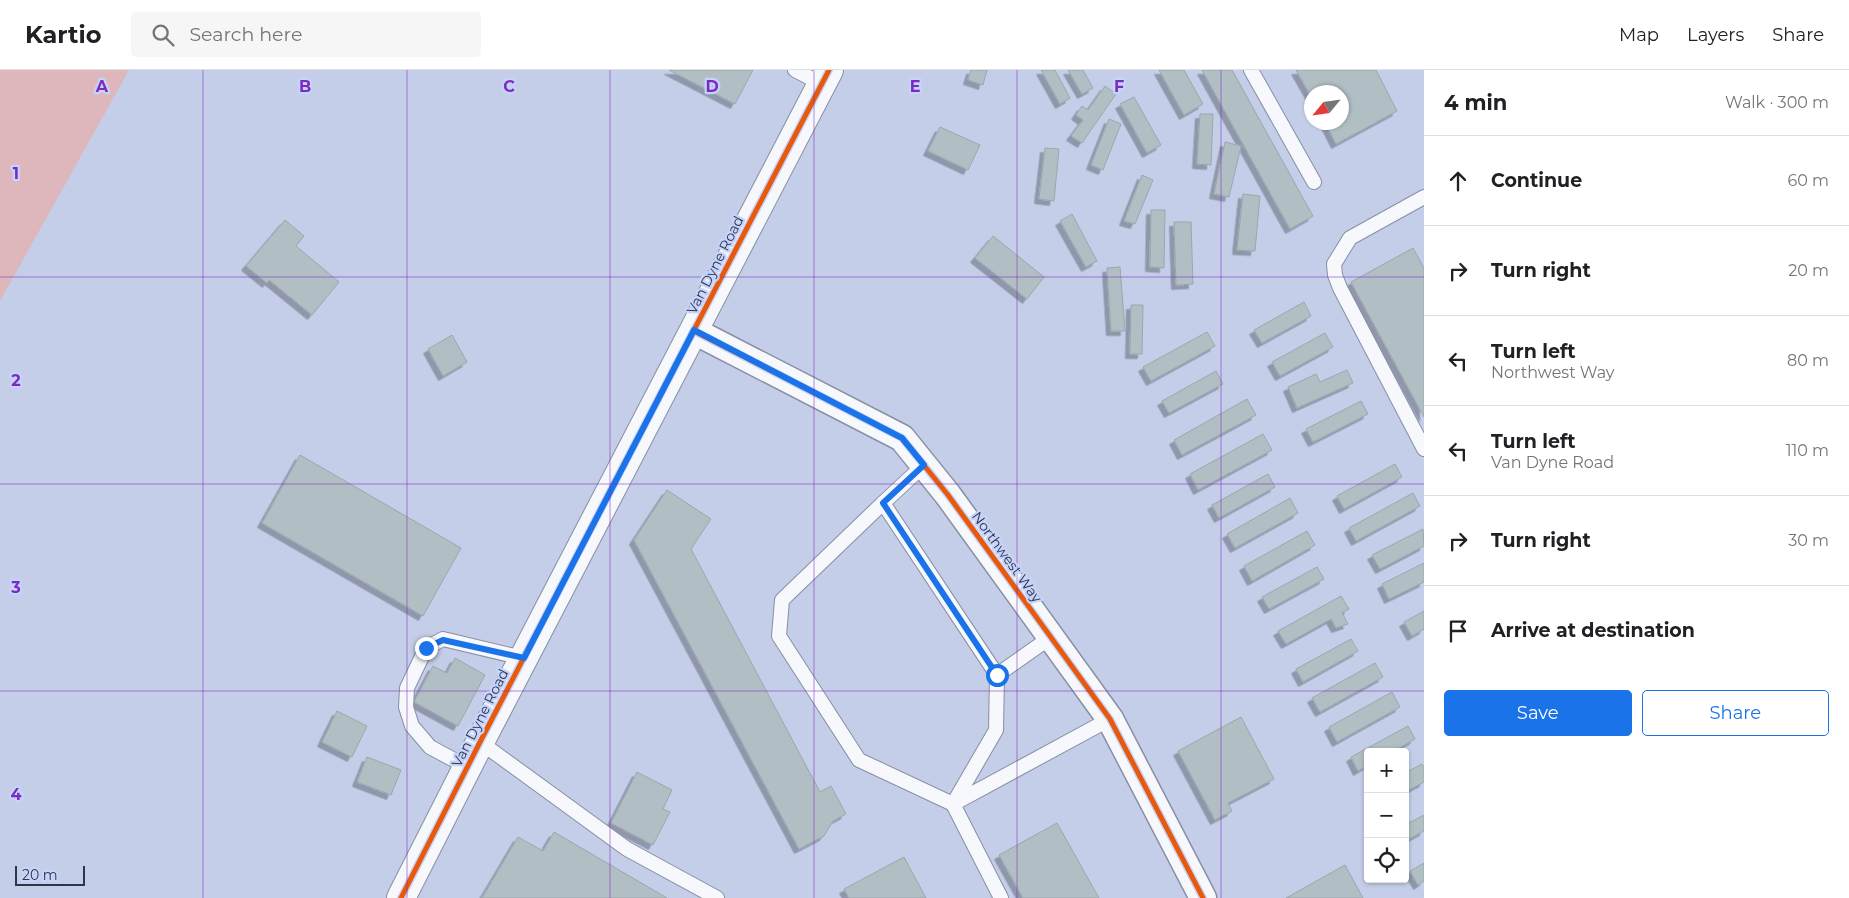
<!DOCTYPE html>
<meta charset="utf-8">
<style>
:root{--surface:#fff;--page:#f6f6f6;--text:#202124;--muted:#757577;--line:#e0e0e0;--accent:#1a73e8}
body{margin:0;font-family:Montserrat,sans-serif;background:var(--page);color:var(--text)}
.controls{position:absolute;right:15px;bottom:15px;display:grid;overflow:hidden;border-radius:5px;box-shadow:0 1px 4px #0004}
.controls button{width:45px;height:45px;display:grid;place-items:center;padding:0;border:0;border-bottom:1px solid var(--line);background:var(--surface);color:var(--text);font:25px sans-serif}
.compass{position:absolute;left:1304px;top:15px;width:45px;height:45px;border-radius:50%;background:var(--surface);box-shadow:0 1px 4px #0004;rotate:241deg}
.scale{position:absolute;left:15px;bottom:12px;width:70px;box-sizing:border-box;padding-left:5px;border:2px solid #2f364a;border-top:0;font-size:14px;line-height:18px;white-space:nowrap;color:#2f364a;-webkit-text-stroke:4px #c6d4fc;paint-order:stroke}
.stop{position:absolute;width:15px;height:15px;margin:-11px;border:4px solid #1a73e8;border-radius:50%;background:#fff}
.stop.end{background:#1a73e8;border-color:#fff;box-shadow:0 1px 5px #0008}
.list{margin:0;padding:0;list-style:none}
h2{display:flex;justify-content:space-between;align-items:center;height:65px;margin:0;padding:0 20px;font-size:21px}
h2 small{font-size:16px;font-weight:400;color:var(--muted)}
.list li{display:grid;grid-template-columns:32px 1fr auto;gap:15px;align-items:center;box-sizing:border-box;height:90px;padding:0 20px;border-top:1px solid var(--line)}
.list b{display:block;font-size:19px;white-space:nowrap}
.list p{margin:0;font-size:16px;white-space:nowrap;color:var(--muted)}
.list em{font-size:16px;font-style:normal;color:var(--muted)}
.actions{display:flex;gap:10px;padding:15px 20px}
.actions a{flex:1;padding:11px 0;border:1px solid var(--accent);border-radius:5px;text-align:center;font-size:18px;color:var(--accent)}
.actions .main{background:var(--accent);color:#fff}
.icon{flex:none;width:28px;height:28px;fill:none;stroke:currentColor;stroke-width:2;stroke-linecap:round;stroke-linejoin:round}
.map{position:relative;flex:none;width:1424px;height:828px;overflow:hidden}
header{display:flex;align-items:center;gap:30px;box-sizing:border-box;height:70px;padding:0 25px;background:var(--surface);border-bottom:1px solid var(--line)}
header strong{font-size:24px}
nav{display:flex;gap:28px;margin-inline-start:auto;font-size:18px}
.search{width:350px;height:45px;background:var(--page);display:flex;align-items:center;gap:12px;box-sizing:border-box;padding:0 18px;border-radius:5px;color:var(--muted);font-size:19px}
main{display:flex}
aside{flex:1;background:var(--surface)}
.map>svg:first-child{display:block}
.green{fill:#ddb7bc}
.building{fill:#b1bfc4;stroke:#9aa7ac;filter:url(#shadow)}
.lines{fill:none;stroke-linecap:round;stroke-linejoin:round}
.service-casing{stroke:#888fa3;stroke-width:16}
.minor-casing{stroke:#888fa3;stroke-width:29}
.tertiary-casing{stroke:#888fa3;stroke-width:30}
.service{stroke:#f6f8fc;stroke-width:14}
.minor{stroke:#f6f8fc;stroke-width:26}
.tertiary{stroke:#f6f8fc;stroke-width:28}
.cycleway-casing{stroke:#c6d4fc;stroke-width:8}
.cycleway{stroke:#e8590c;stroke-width:5}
.route{stroke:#1a73e8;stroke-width:6}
.grid{fill:none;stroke:#7b2cbf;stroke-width:1;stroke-opacity:0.55}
.labels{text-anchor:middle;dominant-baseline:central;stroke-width:4.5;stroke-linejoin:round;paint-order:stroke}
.street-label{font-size:14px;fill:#2f364a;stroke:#c6d4fc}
.grid-label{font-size:16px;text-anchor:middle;font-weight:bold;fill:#7b2cbf;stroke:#c6d4fc;stroke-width:4.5;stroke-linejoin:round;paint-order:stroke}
</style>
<header>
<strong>Kartio</strong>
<div class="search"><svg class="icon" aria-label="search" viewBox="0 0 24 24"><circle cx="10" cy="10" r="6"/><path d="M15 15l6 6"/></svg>Search here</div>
<nav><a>Map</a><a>Layers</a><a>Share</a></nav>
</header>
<main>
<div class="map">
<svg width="1424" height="828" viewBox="0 0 1424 828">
<defs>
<filter id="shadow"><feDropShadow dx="-4.5" dy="4.5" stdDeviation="0" flood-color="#0004"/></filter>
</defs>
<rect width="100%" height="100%" fill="#c4cee9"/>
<polygon class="green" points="0,0 129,0 0,231"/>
<g class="building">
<polygon points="669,0 753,0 735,34"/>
<polygon points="971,0 987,0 983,15 968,10"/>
<polygon points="1041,0 1055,0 1070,28 1060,34"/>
<polygon points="1068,0 1083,0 1093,18 1082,24"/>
<polygon points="1159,0 1184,0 1203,34 1184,45"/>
<polygon points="1202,0 1232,0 1313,146 1290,159"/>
<polygon points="1296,0 1376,0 1397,41 1336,74 1325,52 1342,52 1342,22 1312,22 1312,28"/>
<polygon points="1105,16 1116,24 1082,73 1071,66 1083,50 1076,45 1082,36 1088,40"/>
<polygon points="1134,27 1161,75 1147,83 1120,34"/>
<polygon points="1200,44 1213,44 1211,95 1197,94"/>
<polygon points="1109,49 1121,54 1103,100 1091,95"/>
<polygon points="940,57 980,75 968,100 928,81"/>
<polygon points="1225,72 1241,76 1229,127 1214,124"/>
<polygon points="1045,78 1059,79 1054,131 1039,129"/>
<polygon points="1142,105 1153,110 1135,154 1124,151"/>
<polygon points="1243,124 1260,126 1255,181 1237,180"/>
<polygon points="1151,140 1165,140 1164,198 1150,197"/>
<polygon points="1072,144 1097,191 1086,197 1060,151"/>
<polygon points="285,150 304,166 296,176 339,212 312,245 269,210 267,213 246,196"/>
<polygon points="1174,152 1191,152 1193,214 1176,215"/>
<polygon points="993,166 1044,207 1027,229 975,188"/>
<polygon points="1413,178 1424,198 1424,347 1351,212"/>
<polygon points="1120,197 1125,261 1111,261 1107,198"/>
<polygon points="1304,232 1311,246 1262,273 1254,260"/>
<polygon points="1131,235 1143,235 1142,284 1130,284"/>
<polygon points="1207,262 1215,276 1151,311 1143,297"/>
<polygon points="1325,263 1333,277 1280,306 1272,292"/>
<polygon points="452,265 467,292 443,306 428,279"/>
<polygon points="1347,300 1353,313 1297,338 1288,317 1316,304 1320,312"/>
<polygon points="1216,301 1223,314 1169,343 1162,331"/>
<polygon points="1247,329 1256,345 1182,385 1174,370"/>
<polygon points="1361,331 1368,344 1313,372 1306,359"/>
<polygon points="1263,364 1272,380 1198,420 1190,404"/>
<polygon points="300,385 461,478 423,546 262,453"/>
<polygon points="1395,394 1402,407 1344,439 1337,426"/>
<polygon points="1268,404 1275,417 1219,448 1212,435"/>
<polygon points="667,420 711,449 691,479 820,722 831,716 846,744 833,751 824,766 799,779 634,470"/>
<polygon points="1413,423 1420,436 1356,471 1349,458"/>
<polygon points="1290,428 1298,443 1235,478 1227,464"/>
<polygon points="1423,459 1424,476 1380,499 1372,485"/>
<polygon points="1307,461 1315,475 1252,511 1244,496"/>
<polygon points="1424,493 1424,512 1389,529 1382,514"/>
<polygon points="1317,497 1324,509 1269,539 1262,527"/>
<polygon points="1341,526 1349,539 1342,543 1348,554 1336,558 1331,549 1286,574 1278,561"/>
<polygon points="1424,541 1424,559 1412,566 1404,552"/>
<polygon points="1351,569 1358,581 1303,612 1296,599"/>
<polygon points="455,588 485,605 458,656 414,632 433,596 447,603"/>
<polygon points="1375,593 1383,607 1320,642 1312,628"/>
<polygon points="1392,622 1400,637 1337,672 1329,657"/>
<polygon points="337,641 367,656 352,687 322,672"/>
<polygon points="1241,647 1274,709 1228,733 1232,741 1215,750 1178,681"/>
<polygon points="1408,656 1415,669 1392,682 1368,682 1368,695 1358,701 1351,687"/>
<polygon points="367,687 401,700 391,725 357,712"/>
<polygon points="1422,694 1424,697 1424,712 1405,722 1405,703"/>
<polygon points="637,702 672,720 663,739 670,742 653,775 611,753"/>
<polygon points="1424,745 1424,761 1405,771 1405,755"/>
<polygon points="1057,753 1099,828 1023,828 999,785"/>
<polygon points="554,762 667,828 482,828 518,767 543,781"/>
<polygon points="904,787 926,828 849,828 844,819"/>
<polygon points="1424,793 1424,811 1418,815 1410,801"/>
<polygon points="1345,795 1363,828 1286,828"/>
</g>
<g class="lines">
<defs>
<g id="service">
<polyline points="795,0 822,14"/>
<polyline points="1251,0 1314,112"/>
<polyline points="1424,127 1350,168 1334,194 1335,205 1340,218 1424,379"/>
<polyline points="924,395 883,433 997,605 1051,567"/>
<polyline points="883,433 782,530 779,566 859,690 953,734 996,660 997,605"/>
<polyline points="480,672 627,779 717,828"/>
<polyline points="467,697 430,677 412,656 406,637 407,618 426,578 443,569 523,588"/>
<polyline points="1001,828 953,734 1110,649"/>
</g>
<polyline id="minor" points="694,261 902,368 948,425 1110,649 1203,828"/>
<polyline id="tertiary" points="401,828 480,672 829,0"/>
</defs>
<use href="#service" class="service-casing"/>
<use href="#minor" class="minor-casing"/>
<use href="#tertiary" class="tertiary-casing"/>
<use href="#service" class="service"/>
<use href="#minor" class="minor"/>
<use href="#tertiary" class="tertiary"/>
<defs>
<g id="cycleway">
<polyline points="694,261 902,368 948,425 1110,649 1203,828"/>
<polyline points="401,828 480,672 829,0"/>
</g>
</defs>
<use href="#cycleway" class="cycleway-casing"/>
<use href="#cycleway" class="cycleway"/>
</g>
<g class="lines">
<polyline class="route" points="426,578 443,570 524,588 694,260 902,368 924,395 883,433 997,605"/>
</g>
<path class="grid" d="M203 0V828M407 0V828M610 0V828M814 0V828M1017 0V828M1221 0V828M0 207H1424M0 414H1424M0 621H1424"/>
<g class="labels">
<g class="street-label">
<text transform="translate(715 195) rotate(-63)">Van Dyne Road</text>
<text transform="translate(1007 487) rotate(54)">Northwest Way</text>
<text transform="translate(480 648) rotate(-63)">Van Dyne Road</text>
</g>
</g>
<g class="grid-label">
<text x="102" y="22">A</text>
<text x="305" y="22">B</text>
<text x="509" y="22">C</text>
<text x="712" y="22">D</text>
<text x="915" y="22">E</text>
<text x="1119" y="22">F</text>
<text x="16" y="109">1</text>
<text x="16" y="316">2</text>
<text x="16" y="523">3</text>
<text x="16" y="730">4</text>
</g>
</svg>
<div class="controls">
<button>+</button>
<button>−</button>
<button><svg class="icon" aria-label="locate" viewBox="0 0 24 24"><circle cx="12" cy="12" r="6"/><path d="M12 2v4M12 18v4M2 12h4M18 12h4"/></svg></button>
</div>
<svg class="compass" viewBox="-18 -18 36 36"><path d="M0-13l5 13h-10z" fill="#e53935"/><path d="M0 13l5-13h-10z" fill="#757577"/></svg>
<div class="scale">20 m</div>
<div class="stop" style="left:997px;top:605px"></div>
<div class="stop end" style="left:426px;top:578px"></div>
</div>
<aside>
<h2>4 min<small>Walk · 300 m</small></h2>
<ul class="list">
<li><svg class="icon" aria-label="ahead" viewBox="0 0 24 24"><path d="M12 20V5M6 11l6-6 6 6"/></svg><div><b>Continue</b></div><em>60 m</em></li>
<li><svg class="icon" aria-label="right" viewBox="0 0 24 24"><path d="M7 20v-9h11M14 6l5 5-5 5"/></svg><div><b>Turn right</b></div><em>20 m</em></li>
<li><svg class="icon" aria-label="left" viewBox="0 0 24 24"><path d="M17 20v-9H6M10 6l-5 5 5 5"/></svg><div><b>Turn left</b><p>Northwest Way</p></div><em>80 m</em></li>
<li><svg class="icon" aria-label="left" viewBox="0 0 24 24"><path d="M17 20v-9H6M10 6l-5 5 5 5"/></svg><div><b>Turn left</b><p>Van Dyne Road</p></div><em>110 m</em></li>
<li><svg class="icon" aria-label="right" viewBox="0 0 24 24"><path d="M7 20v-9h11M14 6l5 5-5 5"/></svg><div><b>Turn right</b></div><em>30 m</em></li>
<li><svg class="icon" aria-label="arrive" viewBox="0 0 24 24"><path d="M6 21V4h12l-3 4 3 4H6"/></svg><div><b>Arrive at destination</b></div></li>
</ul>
<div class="actions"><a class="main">Save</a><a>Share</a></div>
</aside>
</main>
